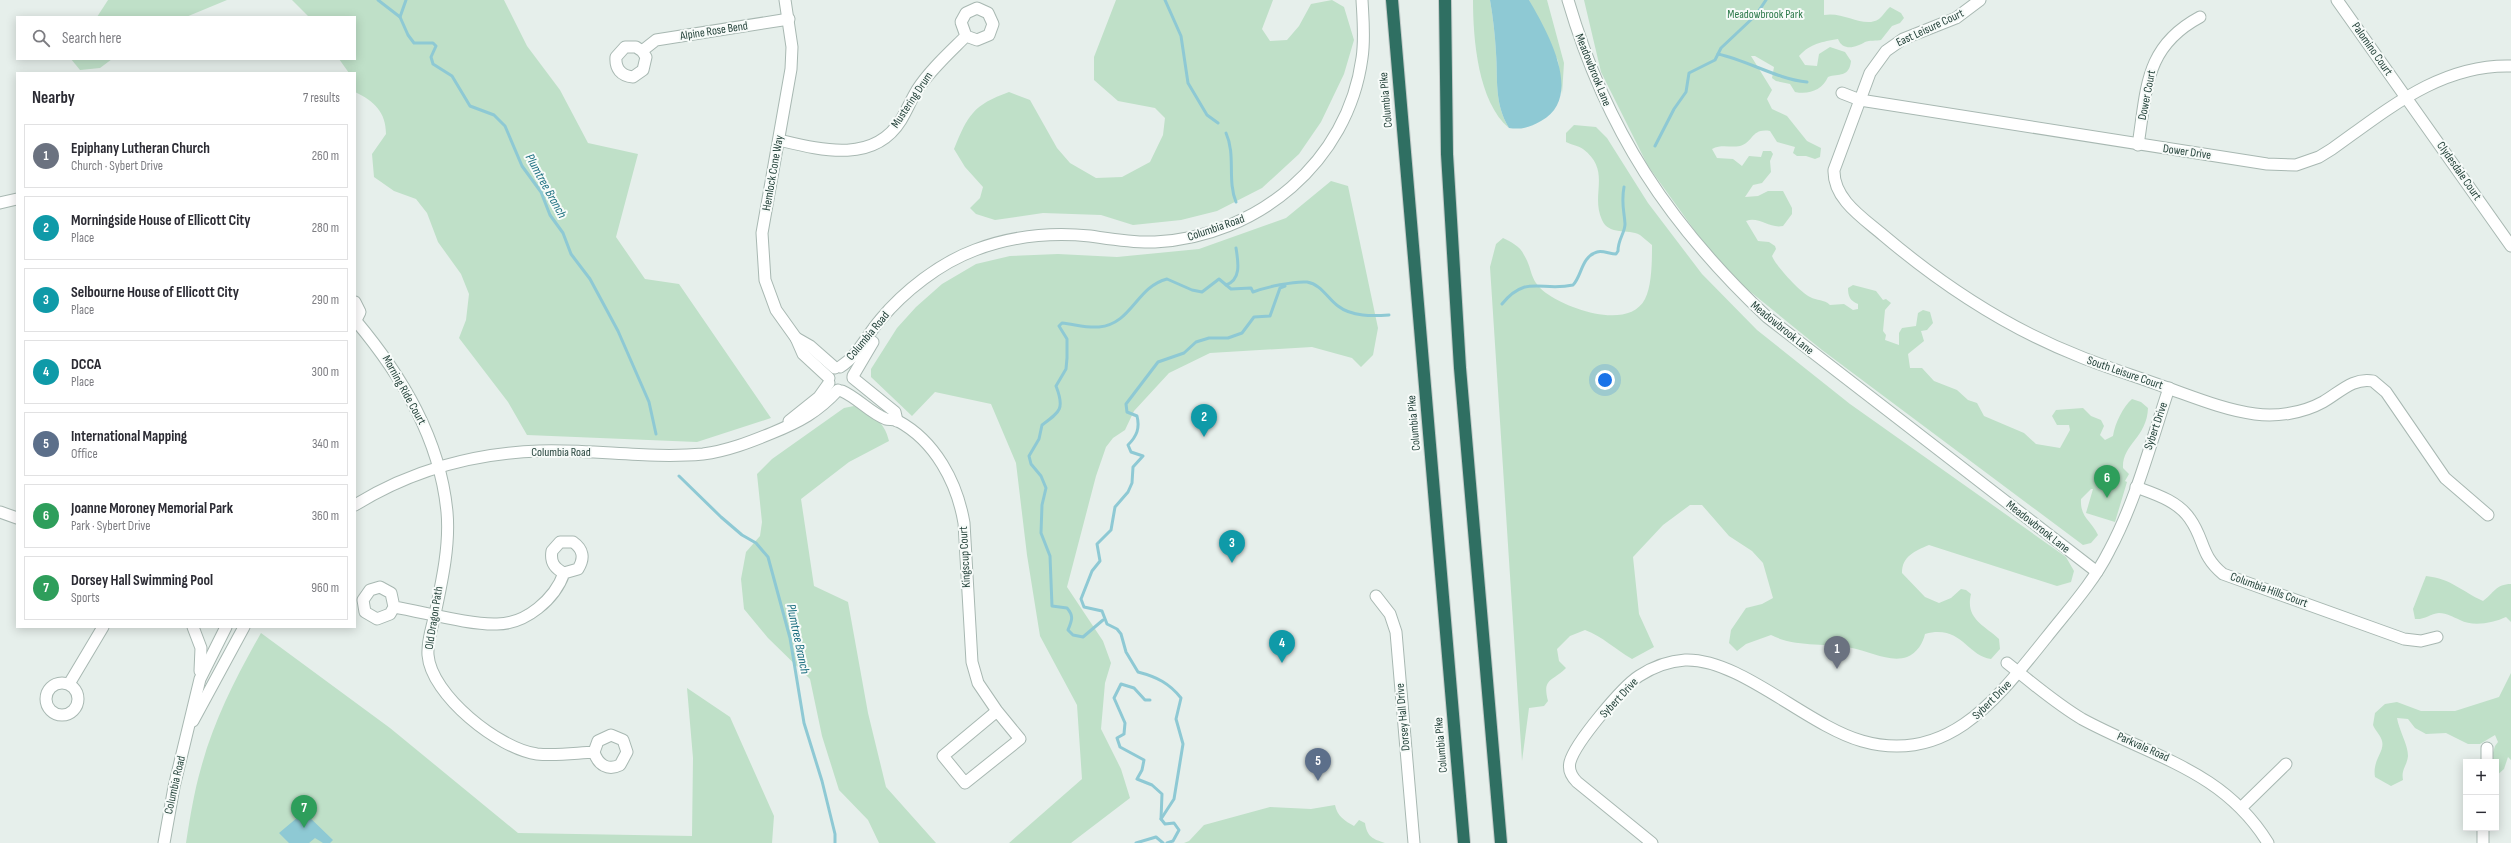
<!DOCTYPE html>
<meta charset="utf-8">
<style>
:root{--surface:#fff;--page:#f7f7f7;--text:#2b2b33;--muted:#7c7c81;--line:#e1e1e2;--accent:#855347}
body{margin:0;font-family:"Sofia Sans Condensed",sans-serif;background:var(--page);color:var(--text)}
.controls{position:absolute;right:12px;bottom:12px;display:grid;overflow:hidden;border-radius:0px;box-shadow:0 2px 10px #0003}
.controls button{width:36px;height:36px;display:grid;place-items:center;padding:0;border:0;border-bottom:1px solid var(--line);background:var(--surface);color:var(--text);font:20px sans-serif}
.you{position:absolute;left:1605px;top:380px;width:14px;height:14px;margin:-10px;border:3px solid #fff;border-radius:50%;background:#1a73e8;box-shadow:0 0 0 6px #1a73e833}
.badge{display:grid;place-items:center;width:26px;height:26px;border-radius:50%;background:var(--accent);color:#fff;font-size:13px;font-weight:700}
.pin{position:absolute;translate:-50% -33px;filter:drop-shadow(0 1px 2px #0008)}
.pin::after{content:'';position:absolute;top:21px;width:14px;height:12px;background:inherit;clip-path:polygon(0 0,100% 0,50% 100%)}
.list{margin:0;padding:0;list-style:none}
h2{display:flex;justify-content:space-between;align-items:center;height:52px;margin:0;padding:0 16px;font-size:17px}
h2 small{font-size:13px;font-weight:400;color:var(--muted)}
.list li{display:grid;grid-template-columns:26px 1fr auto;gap:12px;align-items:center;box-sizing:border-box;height:64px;margin:0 8px 8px;padding:0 8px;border:1px solid var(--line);border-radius:0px}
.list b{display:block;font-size:15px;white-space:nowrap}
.list p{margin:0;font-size:13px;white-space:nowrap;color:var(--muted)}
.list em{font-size:13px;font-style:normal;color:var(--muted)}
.icon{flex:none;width:22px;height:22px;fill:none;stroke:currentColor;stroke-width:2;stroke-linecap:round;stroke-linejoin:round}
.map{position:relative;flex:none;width:2511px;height:843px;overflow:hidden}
.search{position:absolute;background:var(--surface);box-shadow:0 2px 10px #0003;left:16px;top:16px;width:340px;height:44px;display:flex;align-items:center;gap:10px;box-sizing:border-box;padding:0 14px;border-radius:0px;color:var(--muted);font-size:15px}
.panel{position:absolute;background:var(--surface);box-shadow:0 2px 10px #0003;left:16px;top:72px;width:340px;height:556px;border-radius:0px}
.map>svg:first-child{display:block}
.green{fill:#bfe0c8}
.water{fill:#8ec9d4}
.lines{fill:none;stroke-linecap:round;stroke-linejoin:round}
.stream{stroke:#8ec9d4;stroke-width:3}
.minor-casing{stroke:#a8b8b2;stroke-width:13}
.highway-casing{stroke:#c2cac8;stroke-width:14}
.minor{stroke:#fff;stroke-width:11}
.highway{stroke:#2f6f62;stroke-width:12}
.labels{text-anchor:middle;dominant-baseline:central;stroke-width:4;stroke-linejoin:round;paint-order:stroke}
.park-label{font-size:12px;fill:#2d7a4b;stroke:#f7fbf9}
.street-label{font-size:12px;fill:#24423a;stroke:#f7fbf9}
.water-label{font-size:13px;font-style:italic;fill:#1c6f80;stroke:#f7fbf9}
</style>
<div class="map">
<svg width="2511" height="843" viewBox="0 0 2511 843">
<rect width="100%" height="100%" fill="#e6efeb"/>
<g class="green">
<polygon points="108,0 227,0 186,17 97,17"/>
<path d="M292 0H504L527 46 560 90 588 143 638 154 616 237 645 279 679 284 771 418 697 442 527 435 508 402 459 338 466 320 469 294 461 274 438 242 427 213 416 199 394 191 374 177 372 154 386 134C386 112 374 101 355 92V73H349L339 59H355V17H309Z"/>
<path d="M1116 0H1273L1262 29 1270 41 1287 40 1299 26 1311 4 1332 0 1344 7 1354 40 1344 74 1321 122 1299 154 1262 188 1217 211 1181 220 1133 225 1101 215 1043 213 995 220 976 214 970 208 980 198 983 187 965 167 954 149C968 115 973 105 1009 92L1030 100 1057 148 1070 163 1096 178 1122 177 1150 162 1163 135 1165 118 1155 108 1118 101 1094 80V57Z"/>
<path d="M1473 0H1490C1493 17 1495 35 1496 53 1498 80 1494 103 1509 128 1478 102 1473 39 1473 0Z"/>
<polygon points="1529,0 1547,0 1564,63 1562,94 1558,61"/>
<path d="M1584 0H1824V15C1844 11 1864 29 1879 19 1883 16 1886 10 1890 7L1901 13 1904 18 1900 23 1892 26 1881 40C1877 41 1869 40 1865 42 1857 47 1843 52 1838 39 1822 42 1811 43 1799 56L1805 65 1817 66 1819 54 1830 47 1845 52 1851 61C1849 78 1839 73 1828 77 1822 90 1809 95 1795 92L1790 84 1776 81 1772 78 1774 67 1755 56H1751L1772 90 1767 99 1772 109 1787 116 1807 141 1821 148 1820 157 1815 159 1806 156H1797L1793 153 1795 147 1777 142 1770 131C1751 128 1754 142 1740 146 1730 148 1722 144 1712 149L1717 158 1733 159 1742 166 1749 156 1761 157 1763 151H1771L1773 154 1770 161 1771 172 1762 183 1753 185 1745 197 1758 196 1768 191H1783L1792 208V214L1783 226C1769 229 1759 216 1746 221L1758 241 1769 242 1775 246 1776 249 1772 256C1775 265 1801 293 1810 297 1817 301 1824 299 1830 305L1844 304 1853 310 1858 309V304C1850 301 1848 296 1848 288L1853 285 1876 291 1883 300 1886 299 1891 303 1885 310 1883 331 1886 335 1885 340 1899 345V333L1902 328 1916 326 1918 313 1923 310 1930 312 1933 323 1927 330 1921 331 1924 341 1908 354 1910 368H1922L1934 381 1957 390 1968 400 1977 403 1984 416 2024 433 2036 444 2060 448 2070 430 2069 425H2057L2052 416 2056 410 2083 408 2091 416 2101 420 2104 426 2100 435 2105 440 2113 436C2115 423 2123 407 2132 399L2141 402 2148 408C2147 438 2122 444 2123 468L2129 474 2125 481 2127 482 2115 522 2086 513 2093 489H2091L2081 499C2080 518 2091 520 2098 535L2091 543 2083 545 1822 350 1747 289 1708 249 1648 166 1601 72Z"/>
<polygon points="71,59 112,59 100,68 80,70"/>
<path d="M1574 125 1596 127 1607 138 1648 203 1702 274 1757 330 1850 404 2066 557 2074 571 2071 582 2057 586 1929 545C1915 551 1902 556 1902 573L1925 597 1939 603 1951 598 1961 589 1966 590 1971 594C1965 619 1984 625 1999 639L2000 649 1991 659C1967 656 1961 624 1925 634 1923 643 1917 653 1907 657 1890 663 1869 651 1852 648 1825 642 1796 648 1771 635L1746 644 1737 651 1729 643 1731 630 1746 608 1762 604 1773 598 1763 563 1752 551 1729 536 1702 505H1690L1663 525 1633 557 1639 614 1654 647 1632 659C1615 649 1603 637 1585 630L1570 636 1557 649 1559 661 1566 668C1552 682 1542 678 1548 701L1544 706 1529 708 1522 761 1490 267 1496 244 1503 238C1511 242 1520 246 1524 255 1534 271 1528 281 1549 295 1571 310 1629 330 1645 299 1652 286 1652 260 1652 245 1648 242 1644 238 1640 235 1628 228 1609 236 1602 220 1590 194 1612 171 1583 149 1579 146 1572 145 1566 142V133Z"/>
<polygon points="1331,181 1348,186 1378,328 1373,355 1361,367 1352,358 1312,347 1210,353 1169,373 1134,411 1125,430 1113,438 1106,447 1096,476 1067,587 1103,641 1111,663 1105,683 1101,729 1121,769 1130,798 1071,843 1009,843 1082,779 1077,705 1040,636 1027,555 1016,463 991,404 935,392 912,416 871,377 871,369 897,328 916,307 942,284 976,264 1010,256 1058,254 1117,257 1199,249 1286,218"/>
<path d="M854 406C872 415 884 420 889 441L849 462 801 499 814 586 848 602 868 713 886 787 936 843H879L868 820 839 790 822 736 810 679 768 638 744 609 741 579 746 552 760 536 762 522 757 474 772 459 844 408Z"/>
<path d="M2426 576C2452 579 2461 591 2483 601 2494 593 2496 584 2511 584V622L2506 617C2493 623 2473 627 2460 620 2453 617 2447 613 2439 613 2430 614 2424 620 2415 619L2413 609Z"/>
<path d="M261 633 390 728 518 833 692 836 693 758 687 688 730 717 774 816 772 843H186C190 818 194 792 201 768 214 720 236 677 261 633Z"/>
<path d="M2511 673V760L2508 757 2504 769 2496 776V762H2490L2495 746 2498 742 2495 735 2480 744H2468L2446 733 2426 734 2415 728 2408 719 2397 718C2399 730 2408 745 2408 756 2407 766 2401 769 2403 780L2391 786 2375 777C2372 760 2385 752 2382 741 2381 736 2375 730 2373 725L2375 713 2385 704 2397 702 2421 711H2455L2499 697Z"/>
<path d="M1335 805C1337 816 1345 821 1354 826L1359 820 1365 823C1367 837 1373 839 1385 843H1184L1189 841 1204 825 1270 807 1311 809Z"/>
</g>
<g class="water">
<path d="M1490 0H1529C1547 31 1585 97 1541 121 1531 127 1521 130 1509 128 1494 103 1498 80 1496 53 1495 35 1493 17 1490 0Z"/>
<polygon points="304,812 333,840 330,843 323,843 315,838 309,843 289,843 279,833"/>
</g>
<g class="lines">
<g class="stream">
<polyline points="378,0 400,17 408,35 414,43 433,43 436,46 431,57 433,64 452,76 470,106 494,115 505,126 522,166 541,192 550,215 563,233 571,254 590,279 618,331 649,402 656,434"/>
<polyline points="1165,0 1181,36 1188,83 1207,115 1218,123"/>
<polyline points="400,17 406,0"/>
<path d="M1718 54C1749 61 1777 79 1807 82"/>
<path d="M1226 133C1236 155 1227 180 1236 202"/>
<polyline points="1655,146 1674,109 1686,92 1689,73 1715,60 1721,48 1756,15 1766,0"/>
<path d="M1226 285C1242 279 1238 261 1236 248"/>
<path d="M1502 304C1526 274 1541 292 1573 285 1582 276 1581 257 1597 252 1602 250 1610 254 1616 254L1618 251C1618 239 1625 233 1625 224 1624 209 1621 203 1624 187"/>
<polyline points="679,476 721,517 742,535 756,543 768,557 790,638 804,723 822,781 835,834 835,843"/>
<path d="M1103 620 1083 637 1073 635 1068 630C1072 620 1074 616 1067 608L1052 606 1050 556 1041 533 1042 505 1046 488 1041 476 1031 464 1029 456 1039 439 1042 425C1060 412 1065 409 1056 386L1066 369 1067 358V339L1059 326 1062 323C1074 324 1085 328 1099 327 1132 324 1136 287 1167 279L1192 290 1202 292 1219 279 1231 289 1251 288 1253 292C1266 287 1294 281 1307 282 1321 284 1328 299 1338 306 1352 317 1373 316 1389 315"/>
<polyline points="1150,700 1145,700 1134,688 1121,684 1114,698 1125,723 1124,734 1117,738 1120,747 1144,760 1142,770 1137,779 1152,785 1162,794 1161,819 1165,824 1174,823 1179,830 1173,841 1167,843"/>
<path d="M1161 819 1174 799 1183 744 1176 719 1181 698C1169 683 1157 677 1138 672L1126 652 1121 634 1117 629 1107 624 1102 611 1084 607 1081 599 1092 571 1100 561 1097 544 1111 530 1115 507 1128 492 1132 483 1133 467 1143 456 1131 452 1128 445C1137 436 1140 428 1137 416L1127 412 1126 404 1158 362 1184 353 1196 342 1209 338H1228L1242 333 1254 317 1270 316 1280 288 1285 286"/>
<polyline points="1136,843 1156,837 1163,843"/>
</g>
<defs>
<g id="minor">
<polyline points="785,0 792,47 791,69 762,233 765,280 776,310 796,338 803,354 829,378"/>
<path d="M1568 0C1606 130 1669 225 1767 317L2097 572"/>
<path d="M1980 0 1956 18 1903 39 1886 51 1870 73 1834 170C1833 199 1863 218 1883 235 1942 285 2009 329 2081 357 2108 368 2135 376 2162 386 2191 396 2224 410 2255 414 2277 417 2303 413 2323 402 2339 393 2353 377 2373 381L2386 392 2445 478 2488 515"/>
<polyline points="2337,0 2511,246"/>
<path d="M642 51 646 57 643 70 633 77C621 76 615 69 616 57L625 47H636L642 51 656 40 789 19"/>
<path d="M1842 93 1860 100 2267 164 2296 165 2319 157 2332 149C2387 110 2440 64 2511 66"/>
<path d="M779 140C821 150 874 164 901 120 907 110 911 100 917 90 930 70 949 53 966 36L977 40 989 35 993 24 988 13 977 8 966 13 961 22 966 36"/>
<path d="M2138 145C2147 89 2144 47 2200 17"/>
<polyline points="0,203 17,199"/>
<polyline points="355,302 360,312 355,322"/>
<path d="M356 321C402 376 440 439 447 512 450 545 442 581 435 614 432 628 427 641 428 655 431 695 499 749 537 754 556 756 575 753 594 752 598 765 608 771 620 765L627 752 623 740 611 735 598 741 594 752"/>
<polyline points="796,338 810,346 835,368"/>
<path d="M840 367C859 355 866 336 880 320 904 291 940 263 975 250 1012 236 1051 232 1090 236 1111 239 1133 243 1155 242 1257 237 1348 162 1362 58 1365 39 1363 19 1362 0"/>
<polyline points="853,376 873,342"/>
<polyline points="853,378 895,412 897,421"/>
<path d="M842 391C858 398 870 413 886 419 889 420 894 419 898 421 935 441 957 482 964 523L972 662 978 683 997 711 943 756 965 783 1020 739 997 711"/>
<polyline points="789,421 819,397 829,383"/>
<path d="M2136 487C2155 494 2178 501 2190 519 2205 540 2200 555 2223 574L2404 639 2421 641 2437 637"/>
<path d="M355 505C410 471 474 453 539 451 593 449 649 459 703 454 727 451 750 442 772 433 799 422 818 412 838 390"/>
<polyline points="0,512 17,518"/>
<polyline points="1376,596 1390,614 1396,632 1414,843"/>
<path d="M394 607 390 614 377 619 365 612 363 600 370 590 380 587 391 593 394 607C424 612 469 625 497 624 526 624 555 599 564 573L578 569C585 558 583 549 573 542H560L552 551C550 562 554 568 564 573"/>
<polyline points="193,627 201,648 200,671"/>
<path d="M2007 663C2031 682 2055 703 2082 719 2152 757 2223 770 2268 843"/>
<circle cx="62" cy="699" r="16"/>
<polyline points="69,684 103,627"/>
<polyline points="193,721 244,627"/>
<polyline points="2487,762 2487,748"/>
<polyline points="2242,807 2286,764"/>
<polyline points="164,843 174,787 200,679 226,627"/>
<path d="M1652 843 1577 782C1572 777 1568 770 1570 762 1575 743 1622 687 1639 676 1653 667 1669 661 1685 660 1740 658 1806 725 1862 741 1949 766 1999 696 2046 638 2068 610 2093 583 2109 551 2136 501 2151 442 2169 388"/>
<polyline points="2483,843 2483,828"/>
</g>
<g id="highway">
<polyline points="1392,0 1464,843"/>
<polyline points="1445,0 1447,154 1460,368 1501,843"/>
</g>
</defs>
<use href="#minor" class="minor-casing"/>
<use href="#highway" class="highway-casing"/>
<use href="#minor" class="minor"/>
<use href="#highway" class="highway"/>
</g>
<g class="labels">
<g class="park-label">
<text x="1765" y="14">Meadowbrook Park</text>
</g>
<g class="street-label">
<text transform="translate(1930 28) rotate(-25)">East Leisure Court</text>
<text transform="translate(714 31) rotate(-9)">Alpine Rose Bend</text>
<text transform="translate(2372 49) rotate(55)">Palomino Court</text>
<text transform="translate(1593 70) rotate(68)">Meadowbrook Lane</text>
<text transform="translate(2147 95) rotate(-79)">Dower Court</text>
<text transform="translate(912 100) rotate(-56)">Mustering Drum</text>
<text transform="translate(1386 100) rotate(-95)">Columbia Pike</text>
<text transform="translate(2187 152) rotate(8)">Dower Drive</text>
<text transform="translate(2459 171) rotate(55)">Clydesdale Court</text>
<text transform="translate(773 173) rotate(-80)">Hemlock Cone Way</text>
<text transform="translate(1216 228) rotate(-19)">Columbia Road</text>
<text transform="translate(1782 328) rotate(39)">Meadowbrook Lane</text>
<text transform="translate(868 336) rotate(-50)">Columbia Road</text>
<text transform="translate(2125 373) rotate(19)">South Leisure Court</text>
<text transform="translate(404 390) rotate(61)">Morning Ride Court</text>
<text transform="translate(1414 423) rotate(-95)">Columbia Pike</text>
<text transform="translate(2156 426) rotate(-71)">Sybert Drive</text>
<text x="561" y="452">Columbia Road</text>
<text transform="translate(2038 527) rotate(38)">Meadowbrook Lane</text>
<text transform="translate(965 557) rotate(-93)">Kingscup Court</text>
<text transform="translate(2269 590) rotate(20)">Columbia Hills Court</text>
<text transform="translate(434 618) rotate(-81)">Old Dragon Path</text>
<text transform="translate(1619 698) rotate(-47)">Sybert Drive</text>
<text transform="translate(1992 700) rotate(-45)">Sybert Drive</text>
<text transform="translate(1403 717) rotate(-95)">Dorsey Hall Drive</text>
<text transform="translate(1441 745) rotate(-95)">Columbia Pike</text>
<text transform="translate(2143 747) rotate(24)">Parkvale Road</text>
<text transform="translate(175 785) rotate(-77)">Columbia Road</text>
</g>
<g class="water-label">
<text transform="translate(546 186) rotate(61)">Plumtree Branch</text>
<text transform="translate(798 639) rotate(78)">Plumtree Branch</text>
</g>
</g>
</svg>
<div class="controls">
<button>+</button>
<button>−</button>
</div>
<div class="you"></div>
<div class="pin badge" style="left:1837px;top:669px;background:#6b7280">1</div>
<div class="pin badge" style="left:1204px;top:437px;background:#0f9aa8">2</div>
<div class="pin badge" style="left:1232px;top:563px;background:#0f9aa8">3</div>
<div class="pin badge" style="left:1282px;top:663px;background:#0f9aa8">4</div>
<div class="pin badge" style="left:1318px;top:781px;background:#5c6f8a">5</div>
<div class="pin badge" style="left:2107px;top:498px;background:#2e9e5b">6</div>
<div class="pin badge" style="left:304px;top:828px;background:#2e9e5b">7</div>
<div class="search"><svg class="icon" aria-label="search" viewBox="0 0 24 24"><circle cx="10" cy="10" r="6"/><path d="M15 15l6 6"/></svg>Search here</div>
<section class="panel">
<h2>Nearby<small>7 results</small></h2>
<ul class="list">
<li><span class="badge" style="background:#6b7280">1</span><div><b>Epiphany Lutheran Church</b><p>Church · Sybert Drive</p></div><em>260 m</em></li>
<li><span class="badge" style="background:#0f9aa8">2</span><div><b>Morningside House of Ellicott City</b><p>Place</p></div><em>280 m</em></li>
<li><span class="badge" style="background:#0f9aa8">3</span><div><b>Selbourne House of Ellicott City</b><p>Place</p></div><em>290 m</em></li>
<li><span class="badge" style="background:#0f9aa8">4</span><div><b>DCCA</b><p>Place</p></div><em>300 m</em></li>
<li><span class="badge" style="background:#5c6f8a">5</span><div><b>International Mapping</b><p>Office</p></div><em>340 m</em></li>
<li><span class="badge" style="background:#2e9e5b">6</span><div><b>Joanne Moroney Memorial Park</b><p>Park · Sybert Drive</p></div><em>360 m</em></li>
<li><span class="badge" style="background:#2e9e5b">7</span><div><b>Dorsey Hall Swimming Pool</b><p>Sports</p></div><em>960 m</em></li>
</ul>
</section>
</div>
